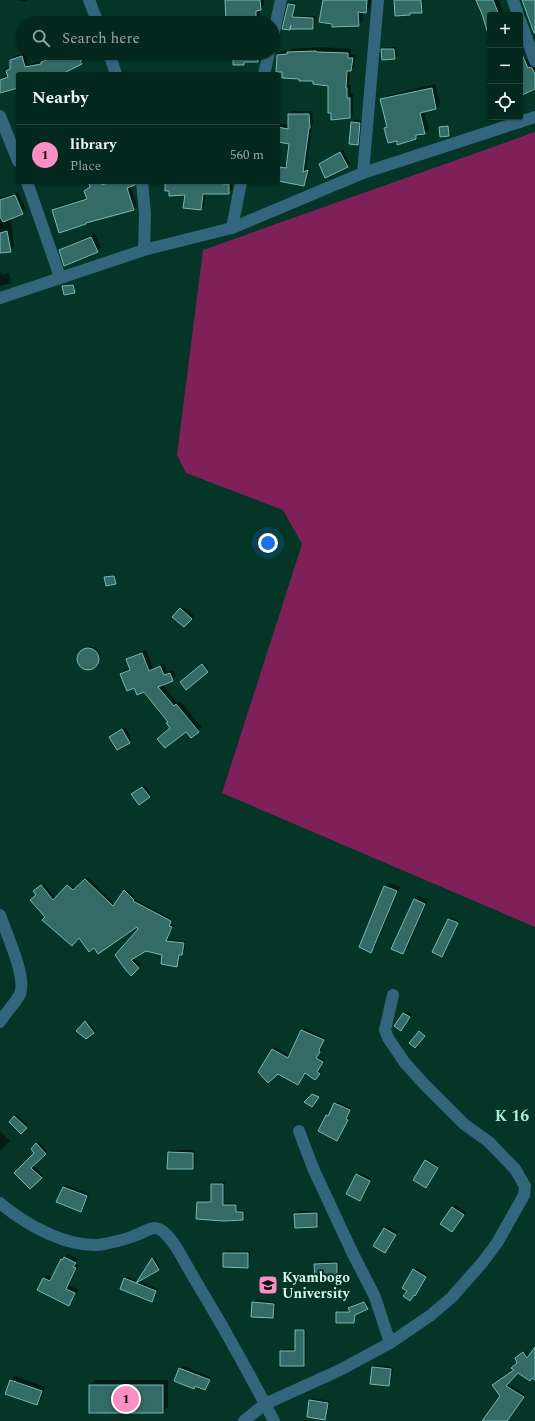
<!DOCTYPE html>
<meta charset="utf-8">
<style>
:root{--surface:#03281d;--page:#11342a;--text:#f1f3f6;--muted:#97a6a4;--line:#24443b;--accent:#fa8fc6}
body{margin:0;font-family:Spectral,serif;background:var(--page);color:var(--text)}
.controls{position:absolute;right:12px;top:12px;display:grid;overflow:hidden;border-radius:4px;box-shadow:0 1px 3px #0004}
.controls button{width:36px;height:36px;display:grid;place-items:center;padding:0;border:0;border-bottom:1px solid var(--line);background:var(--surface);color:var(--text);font:20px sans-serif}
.you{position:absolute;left:268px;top:543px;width:14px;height:14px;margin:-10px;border:3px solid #fff;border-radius:50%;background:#1a73e8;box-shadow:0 0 0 6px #1a73e833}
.badge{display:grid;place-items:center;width:26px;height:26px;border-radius:50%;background:var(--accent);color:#111;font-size:13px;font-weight:700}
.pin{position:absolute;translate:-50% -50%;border:2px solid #fff;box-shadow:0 1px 4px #0006}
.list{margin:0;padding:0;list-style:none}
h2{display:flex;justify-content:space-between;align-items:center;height:52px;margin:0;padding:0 16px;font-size:17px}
h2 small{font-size:13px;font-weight:400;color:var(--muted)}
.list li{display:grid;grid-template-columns:26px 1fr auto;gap:12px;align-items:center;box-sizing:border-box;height:60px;padding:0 16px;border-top:1px solid var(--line)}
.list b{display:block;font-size:15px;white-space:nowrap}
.list p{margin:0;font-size:13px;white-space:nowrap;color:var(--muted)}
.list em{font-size:13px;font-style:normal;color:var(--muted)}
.icon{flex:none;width:22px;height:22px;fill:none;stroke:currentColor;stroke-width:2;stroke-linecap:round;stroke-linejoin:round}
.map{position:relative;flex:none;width:535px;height:1421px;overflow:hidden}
.search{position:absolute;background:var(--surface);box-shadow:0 1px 3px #0004;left:16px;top:16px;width:264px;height:44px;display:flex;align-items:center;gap:10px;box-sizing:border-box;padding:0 14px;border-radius:22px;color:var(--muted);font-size:15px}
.panel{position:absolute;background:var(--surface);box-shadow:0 1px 3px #0004;left:16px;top:72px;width:264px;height:112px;border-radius:4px}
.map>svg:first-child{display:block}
.green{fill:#802059}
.shadow{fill:#0007}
.building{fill:#356b67;stroke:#75b9b3}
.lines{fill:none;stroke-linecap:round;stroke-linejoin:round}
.minor{stroke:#33667c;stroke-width:12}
.labels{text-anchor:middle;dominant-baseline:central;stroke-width:4;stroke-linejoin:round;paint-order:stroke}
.poi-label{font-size:14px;font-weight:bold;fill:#d8f6ea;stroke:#043527;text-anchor:start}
.quarter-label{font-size:16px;font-weight:bold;fill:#aeebd4;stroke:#043527}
</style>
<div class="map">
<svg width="535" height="1421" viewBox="0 0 535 1421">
<rect width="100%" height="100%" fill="#043527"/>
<polygon class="green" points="535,132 535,927 222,793 302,544 283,510 186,473 177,455 203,250"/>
<g class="shadow">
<polygon points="15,0 28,0 26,2"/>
<polygon points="226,0 264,0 264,5 260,9 259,23 220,23 220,21 224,17 227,17"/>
<polygon points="324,0 371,0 370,7 365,12 363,12 363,20 358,25"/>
<polygon points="410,0 423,0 423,10 421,12 411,12 409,14"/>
<polygon points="477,0 499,0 504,15 490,15 490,29"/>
<polygon points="291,2 296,3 294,16 315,16 315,26 312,28 290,28 289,4"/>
<polygon points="320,47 351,49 351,54 356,55 355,66 350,70 349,85 351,85 351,94 353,94 353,113 349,117 329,85 314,80 300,78 283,71 278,55 281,51 289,51 292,49"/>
<polygon points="385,47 396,47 397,55 395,58 382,50"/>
<polygon points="25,53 29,64 43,61 45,58 60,53 91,53 84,58 85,59 82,63 65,71 66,74 18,74 18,86 0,91 0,79 8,75 7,71 11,67 11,60 14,56"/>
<polygon points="172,53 189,53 189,56 173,56"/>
<polygon points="224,53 261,53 261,57 257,61 246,61 243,64 234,56 224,56"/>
<polygon points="529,58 535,63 535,88 520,90 520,62"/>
<polygon points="435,84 440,104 436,108 424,111 429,129 425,133 420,133 416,138 398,139 385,128 388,126 382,100 386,96"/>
<polygon points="293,111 312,111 313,123 312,125 306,170 310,168 307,182 304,185 281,168 285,164 287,165 290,143 278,141 278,123 289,125 289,114"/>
<polygon points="354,120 362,120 360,141 358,144 352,122"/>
<polygon points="343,150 350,164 347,166 320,164"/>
<polygon points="98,182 131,182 130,185 137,206 133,210 87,222 86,223 53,211 56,207 87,197 85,191"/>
<polygon points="168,182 232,182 232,190 228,193 206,193 204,206 201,209 186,194 170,190 166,184"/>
<polygon points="18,192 26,210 23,213 15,193"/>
<polygon points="13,194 21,213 23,213 11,218 14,247 10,251 0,252 0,198"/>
<polygon points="95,234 101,248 97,252 60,251 64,247"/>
<polygon points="0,269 1,275 9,273 11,280 8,284 0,286"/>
<polygon points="74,284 74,292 64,286"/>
<polygon points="115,575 116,582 115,583 106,577"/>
<polygon points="183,607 194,616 184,626 174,616"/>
<polygon points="89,646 96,648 101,654 99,661 90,669 83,667 78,661 79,654"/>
<polygon points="146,650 153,668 164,663 167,672 173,670 176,676 172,680 162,684 178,703 180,701 202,727 191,737 186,731 171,727 169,721 144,691 135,687 121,674 125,670 130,668 127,660 131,656"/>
<polygon points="204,663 209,670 207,671 183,680"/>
<polygon points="125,727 132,739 117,749 110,737"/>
<polygon points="145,785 151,794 149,797 135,792"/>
<polygon points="88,877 115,905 126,889 135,897 134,899 172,919 170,923 174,925 168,939 186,942 184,952 182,954 180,954 178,964 176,966 164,954 146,950 133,957 141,965 131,974 116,955 139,929 137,926 94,947 80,936 46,917 37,895 36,889 44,884 56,899 70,883 76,889"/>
<polygon points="389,883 400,887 375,947 371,951 385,886"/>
<polygon points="418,896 428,900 407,949 403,953 414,900"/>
<polygon points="451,917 459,921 445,953 442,956 448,920"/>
<polygon points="407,1011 412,1014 404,1027 396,1026"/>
<polygon points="87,1021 95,1031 86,1038 77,1030"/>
<polygon points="304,1028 325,1038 320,1048 322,1049 317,1056 324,1060 319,1069 322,1071 317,1077 305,1072 298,1084 272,1049 275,1047 290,1056 302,1031"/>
<polygon points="337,1102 351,1108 347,1117 349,1118 337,1140 319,1131 327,1115 330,1114"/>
<polygon points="17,1115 28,1125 21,1132 10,1122"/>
<polygon points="0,1131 10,1141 0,1151"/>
<polygon points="39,1142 47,1151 33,1165 43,1175 30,1188 15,1173 36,1153 32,1149"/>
<polygon points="171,1150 195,1150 195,1166 193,1168 169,1153"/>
<polygon points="428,1159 439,1165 428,1184 426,1161"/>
<polygon points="359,1173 371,1178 362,1197 360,1200 357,1175"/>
<polygon points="215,1182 225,1182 224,1203 237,1203 237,1210 244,1210 245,1216 243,1219 198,1202 200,1200 212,1201 212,1184"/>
<polygon points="66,1185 89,1194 83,1209 80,1211 63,1187"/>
<polygon points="455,1205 466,1212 452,1231 452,1208"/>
<polygon points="298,1211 319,1211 319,1224 317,1226 296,1227 295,1214"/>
<polygon points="387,1226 398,1232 387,1249 384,1228"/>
<polygon points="227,1251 250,1251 250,1264 247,1267 224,1253"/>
<polygon points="68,1254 78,1259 76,1264 79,1265 69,1285 78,1290 72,1301 68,1305 38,1290 44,1278 47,1275 53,1277 61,1260"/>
<polygon points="155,1257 160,1267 139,1280 153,1259"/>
<polygon points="318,1261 339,1261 339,1273 337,1276 315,1264"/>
<polygon points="416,1268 428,1274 417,1292 408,1291 414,1270"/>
<polygon points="127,1276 158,1289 154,1299 151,1301 125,1279"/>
<polygon points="256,1300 276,1302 275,1314 272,1317 253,1303"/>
<polygon points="367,1301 369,1306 356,1313 356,1320 354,1322 337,1312 339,1310 350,1311 349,1308 351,1306"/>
<polygon points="298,1329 306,1329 306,1363 304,1365 281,1351 284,1349 296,1349 296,1331"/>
<polygon points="535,1349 535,1378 518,1372 507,1383 525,1394 506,1421 483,1421 501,1396 494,1385 515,1370 518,1363 519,1355 526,1351 530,1356"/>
<polygon points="375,1365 393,1367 391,1383 388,1385 373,1368"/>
<polygon points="183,1366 211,1377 207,1387 205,1389 196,1386 194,1388 175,1380 180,1368"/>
<polygon points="15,1376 45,1387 41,1400 37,1404 7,1393 11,1380"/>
<polygon points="95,1380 168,1380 168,1407 163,1412 90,1385"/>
<polygon points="313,1398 330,1401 327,1416 325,1418 310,1401"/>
</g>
<g class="building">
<polygon points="225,0 260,0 261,10 256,11 256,23 226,23"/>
<polygon points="323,0 367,0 366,13 358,12 359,26 332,27 332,24 319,22"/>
<polygon points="394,0 421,0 422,13 410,13 410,15 395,16"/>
<polygon points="476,0 493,0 499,15 490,15 490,33 488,34 482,14"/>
<polygon points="522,0 535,0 535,33 534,33"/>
<polygon points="288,4 295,5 292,17 313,18 313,29 290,29 291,25 290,30 282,29"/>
<polygon points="381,49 394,49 395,59 382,60"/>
<polygon points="520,50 528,68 530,67 532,68 535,74 535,89 520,96"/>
<polygon points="316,51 317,52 348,53 348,58 353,58 351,71 347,71 346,88 347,88 347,98 350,98 350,118 331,120 331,113 328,113 328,86 313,84 313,81 299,81 299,79 282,78 282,72 276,72 277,55 287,54 287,52"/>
<polygon points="65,53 96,53 80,61 82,64 62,74 18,74 18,88 0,93 0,80 8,77 6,71 10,69 10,60 22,56 25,67 41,64 41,62"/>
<polygon points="233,53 258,53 258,62 244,62 244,65 233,65"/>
<polygon points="432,88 436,109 420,113 425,134 416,135 416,139 397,145 397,141 388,143 384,128 387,127 380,99"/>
<polygon points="288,114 309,114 310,128 309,128 303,172 308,170 304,186 278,181 280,167 286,168 289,144 278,142 278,127 288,129"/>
<polygon points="351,122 360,123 358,145 349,144"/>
<polygon points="448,126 449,136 440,137 439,127"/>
<polygon points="340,152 348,167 325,178 319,164"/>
<polygon points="96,182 101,182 102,185 111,182 135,182 135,185 127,188 134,210 86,223 86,224 59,233 52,210 87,199 84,191 90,187 89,184"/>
<polygon points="169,182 223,182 223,184 229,184 229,194 203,194 201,210 183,208 185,195 169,196 169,191 165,191 165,183"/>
<polygon points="15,195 23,214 3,222 0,217 0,200"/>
<polygon points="7,231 11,252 0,253 0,233"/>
<polygon points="91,237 98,252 64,266 59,250"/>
<polygon points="73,285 75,293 64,295 62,286"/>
<polygon points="114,576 116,584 106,586 104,577"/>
<polygon points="180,608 192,619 184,627 172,617"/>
<circle cx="88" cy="659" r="11"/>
<polygon points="142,653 149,671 160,666 164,675 170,673 173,681 158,687 174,706 176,704 199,732 191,738 186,732 165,748 157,739 170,728 166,723 168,722 144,692 137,695 134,688 127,691 120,674 130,670 126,659"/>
<polygon points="202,664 208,672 186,690 180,682"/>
<polygon points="122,729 130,743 117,750 109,737"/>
<polygon points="142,787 150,797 139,805 131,794"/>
<polygon points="85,879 113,906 124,890 134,900 133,901 171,921 169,926 172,927 166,941 184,943 182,955 179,955 177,967 161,964 162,955 146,951 131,960 139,968 131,976 125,969 115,955 138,929 137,927 98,954 94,948 89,952 79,938 72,946 42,920 45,917 30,900 36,895 33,891 41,885 53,900 67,885 73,890"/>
<polygon points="384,886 397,891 371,953 359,947"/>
<polygon points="414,899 425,904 403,954 391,949"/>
<polygon points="448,919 458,923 442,957 432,952"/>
<polygon points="403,1013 410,1017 401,1031 394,1026"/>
<polygon points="85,1021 94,1033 86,1039 76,1031"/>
<polygon points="301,1030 324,1040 319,1050 320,1052 316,1058 323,1062 317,1072 320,1074 315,1080 305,1073 298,1085 278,1074 268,1083 258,1072 272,1049 288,1058"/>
<polygon points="419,1031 425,1036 415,1048 409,1043"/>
<polygon points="312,1094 319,1097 312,1107 304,1102"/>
<polygon points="334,1103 350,1110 346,1119 348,1120 337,1141 318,1131 326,1115 328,1116"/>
<polygon points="14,1116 27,1128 21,1134 9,1122"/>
<polygon points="36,1143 46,1154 31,1168 42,1178 30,1189 14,1173 34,1153 31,1149"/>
<polygon points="168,1152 193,1153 193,1169 167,1169"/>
<polygon points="425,1160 438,1168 426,1188 413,1180"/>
<polygon points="356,1174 370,1181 360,1201 346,1194"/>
<polygon points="211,1184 223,1184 223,1205 236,1205 236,1212 243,1212 243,1220 224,1221 196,1219 197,1202 211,1202"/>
<polygon points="63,1187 87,1196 81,1212 56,1202"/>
<polygon points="452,1207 464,1215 452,1232 440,1224"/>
<polygon points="317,1213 317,1227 295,1228 294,1214"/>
<polygon points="384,1228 396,1235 385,1253 373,1246"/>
<polygon points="223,1253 248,1253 248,1268 223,1267"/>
<polygon points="64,1257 76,1263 73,1267 76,1268 66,1289 75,1293 69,1306 37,1290 43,1278 50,1281 61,1259 62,1260"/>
<polygon points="152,1258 159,1270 136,1283 156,1291 152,1302 120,1289 124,1278 136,1283"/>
<polygon points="337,1263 337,1277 315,1278 314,1264"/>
<polygon points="413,1269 426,1277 415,1296 414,1295 410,1301 403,1296 407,1291 402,1288"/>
<polygon points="252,1302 274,1304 273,1318 251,1317"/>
<polygon points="364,1302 368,1309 355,1315 354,1323 336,1323 336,1312 350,1312 348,1308"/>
<polygon points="295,1330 304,1330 304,1366 280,1366 280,1351 295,1351"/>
<polygon points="535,1347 535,1380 532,1378 530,1381 518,1373 506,1386 524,1397 507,1421 482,1421 500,1396 492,1385 514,1370 511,1368 517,1363 515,1358 523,1352 527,1358"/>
<polygon points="372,1367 391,1369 389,1386 370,1384"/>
<polygon points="179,1368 210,1380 205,1390 195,1386 194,1389 174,1381"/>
<polygon points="10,1380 42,1391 37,1405 5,1394"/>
<rect x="89" y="1385" width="74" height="28"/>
<polygon points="309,1400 328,1403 325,1420 307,1417"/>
</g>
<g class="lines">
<g class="minor">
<polyline points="89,0 98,23"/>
<polyline points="513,0 518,15"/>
<polyline points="520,20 535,61"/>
<polyline points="273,36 281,0"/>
<polyline points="109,53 116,74"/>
<polyline points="264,74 269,53"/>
<polyline points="0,116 18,161"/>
<polyline points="363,173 378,0"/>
<polyline points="27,182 60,277"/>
<polyline points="142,182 145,214 144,250"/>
<polyline points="232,228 241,182"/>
<polyline points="0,298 144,250 232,228 363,173 535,117"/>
<path d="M0 915C6 933 27 977 20 994 15 1004 6 1012 0 1022"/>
<polyline points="299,1131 313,1168 352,1252 375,1297 390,1343"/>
<path d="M0 1203C26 1225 70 1250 105 1244 113 1242 123 1240 131 1237 138 1235 144 1231 150 1229 153 1228 157 1228 159 1229 172 1235 184 1261 191 1273 220 1321 248 1371 274 1421"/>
<polyline points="244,1421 265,1404 340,1370 390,1343 431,1315 452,1297 482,1263 497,1243 524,1195 525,1186 515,1169 489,1142 464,1124 424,1084 405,1063 388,1038 385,1030 393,995"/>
</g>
</g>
<defs>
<symbol id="university-square" viewBox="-11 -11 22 22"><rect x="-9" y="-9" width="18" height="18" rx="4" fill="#fa8fc6" stroke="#043527"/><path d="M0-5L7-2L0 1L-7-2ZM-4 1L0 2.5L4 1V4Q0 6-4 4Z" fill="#111"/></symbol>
</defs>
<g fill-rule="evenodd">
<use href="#university-square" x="257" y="1274" width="22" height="22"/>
</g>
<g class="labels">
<g class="poi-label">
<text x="282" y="1277">Kyambogo<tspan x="282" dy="16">University</tspan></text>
</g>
<g class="quarter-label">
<text x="512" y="1116">K 16</text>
</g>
</g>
</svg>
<div class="controls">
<button>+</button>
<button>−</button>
<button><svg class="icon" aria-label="locate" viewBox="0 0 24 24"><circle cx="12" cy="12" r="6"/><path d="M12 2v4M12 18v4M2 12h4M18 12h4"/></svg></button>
</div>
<div class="you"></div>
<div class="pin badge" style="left:126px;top:1399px">1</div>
<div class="search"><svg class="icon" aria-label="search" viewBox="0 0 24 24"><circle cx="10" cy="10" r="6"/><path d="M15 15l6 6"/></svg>Search here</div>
<section class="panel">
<h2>Nearby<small></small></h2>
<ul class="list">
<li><span class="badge">1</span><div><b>library</b><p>Place</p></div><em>560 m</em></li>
</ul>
</section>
</div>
